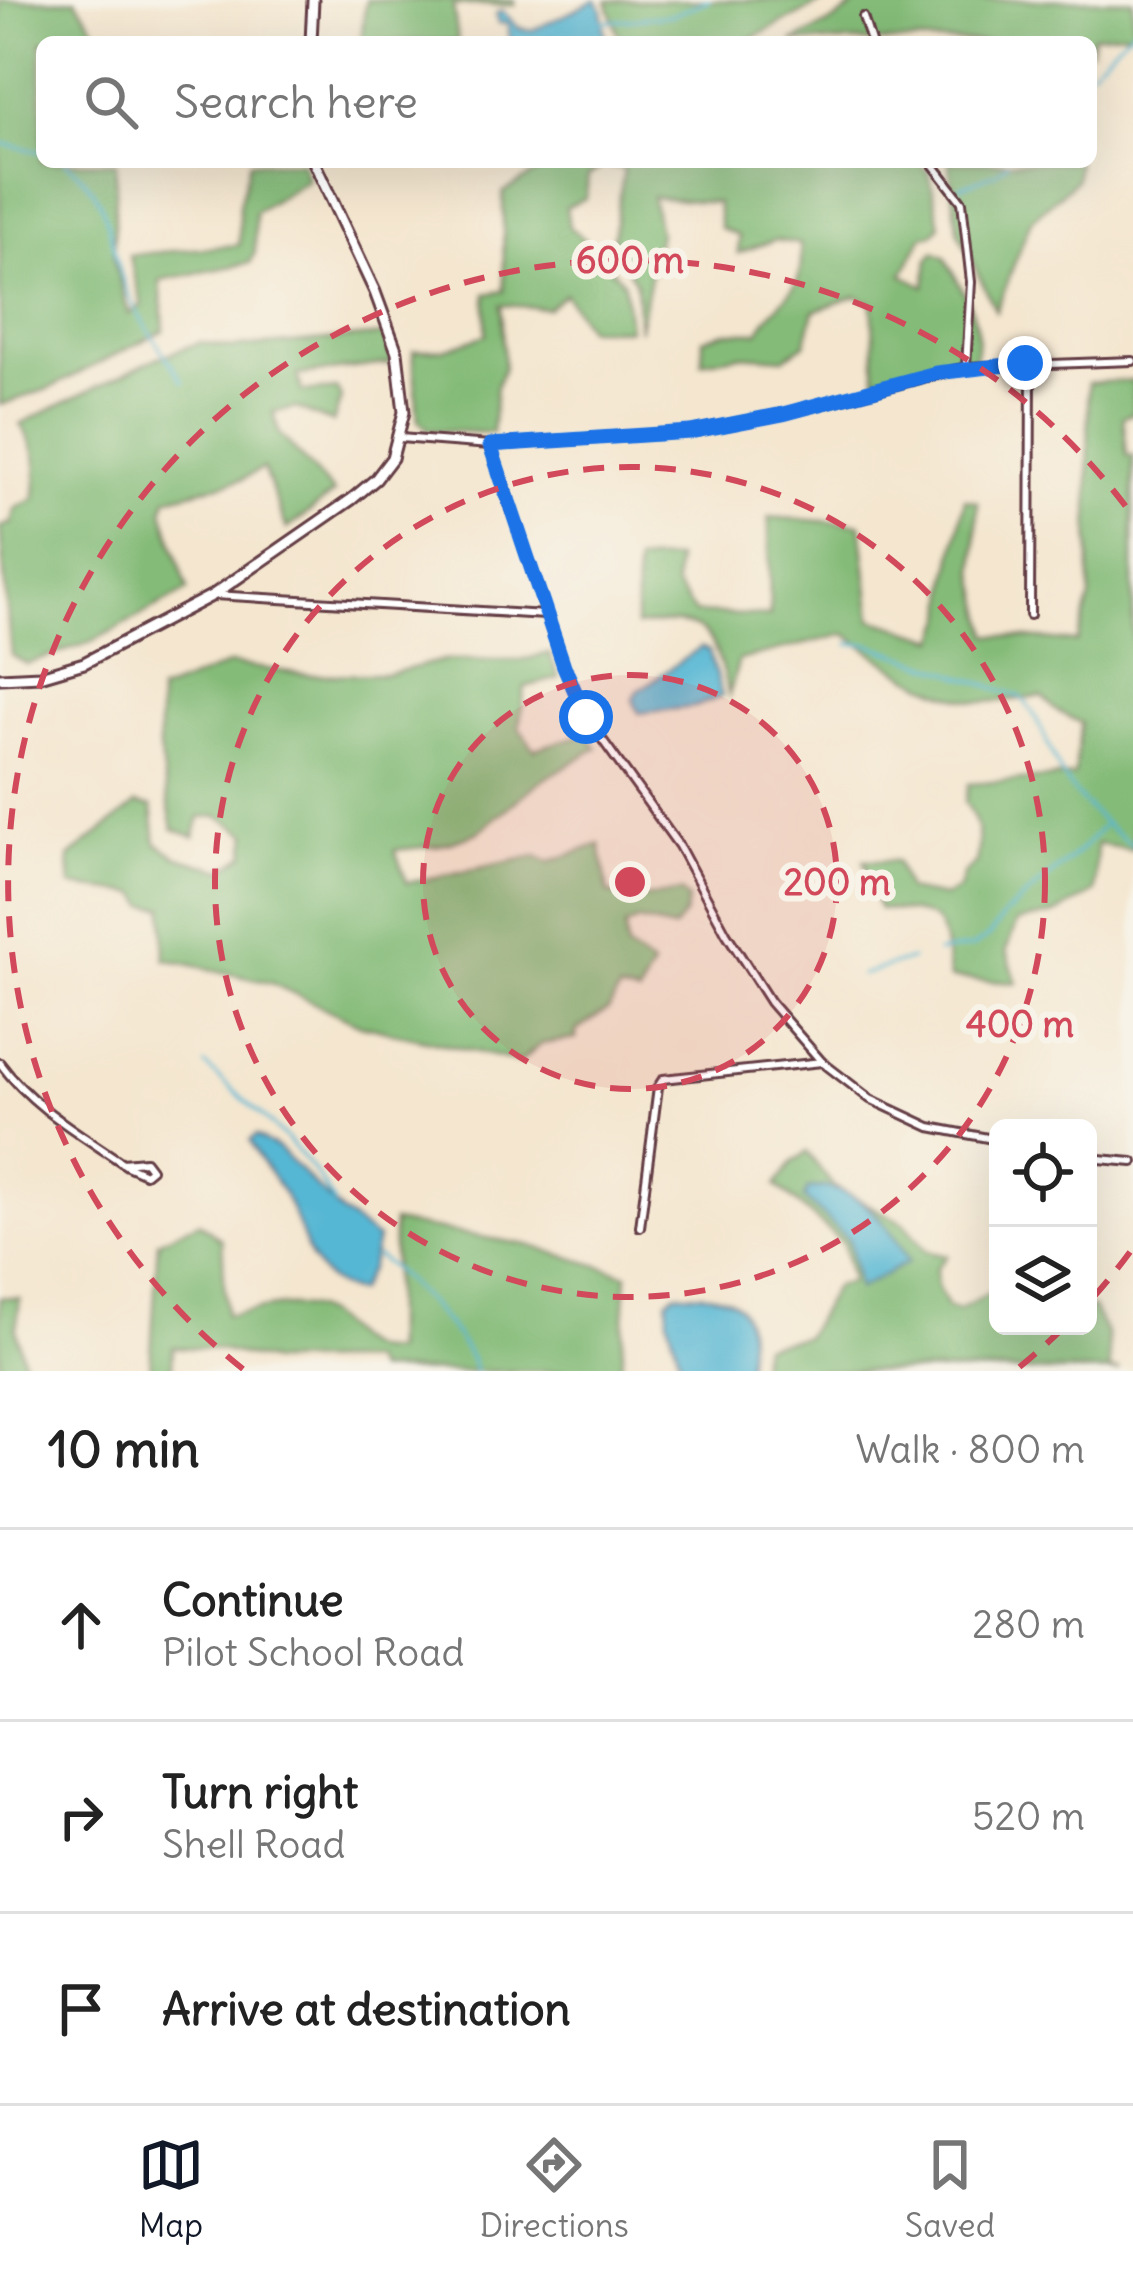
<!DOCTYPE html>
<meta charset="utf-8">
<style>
:root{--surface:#fff;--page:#f2f2f2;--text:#222;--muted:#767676;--line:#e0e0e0;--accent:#111827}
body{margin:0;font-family:Delius,sans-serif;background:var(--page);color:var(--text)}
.controls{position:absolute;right:36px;bottom:36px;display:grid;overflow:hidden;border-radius:18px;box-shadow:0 12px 48px #0002}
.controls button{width:108px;height:108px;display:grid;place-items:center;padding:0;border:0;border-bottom:3px solid var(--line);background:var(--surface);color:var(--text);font:60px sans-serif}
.stop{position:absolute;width:36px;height:36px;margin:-27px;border:9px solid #1a73e8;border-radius:50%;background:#fff}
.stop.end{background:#1a73e8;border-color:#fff;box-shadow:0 3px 12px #0008}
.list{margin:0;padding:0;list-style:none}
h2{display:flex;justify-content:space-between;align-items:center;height:156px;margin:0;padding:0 48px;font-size:51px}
h2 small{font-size:39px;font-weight:400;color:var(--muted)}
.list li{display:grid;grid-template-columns:78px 1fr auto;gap:36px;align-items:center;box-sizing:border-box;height:192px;padding:0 48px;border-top:3px solid var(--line)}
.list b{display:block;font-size:45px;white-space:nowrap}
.list p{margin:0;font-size:39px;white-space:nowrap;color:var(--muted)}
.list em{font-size:39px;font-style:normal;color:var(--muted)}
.icon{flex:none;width:66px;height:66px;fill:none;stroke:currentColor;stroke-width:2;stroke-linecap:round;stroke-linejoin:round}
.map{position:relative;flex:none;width:1133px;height:1371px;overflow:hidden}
.search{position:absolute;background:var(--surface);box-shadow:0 12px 48px #0002;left:36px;right:36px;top:36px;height:132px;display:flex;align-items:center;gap:30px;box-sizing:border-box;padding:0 42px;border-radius:18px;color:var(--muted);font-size:45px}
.sheet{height:732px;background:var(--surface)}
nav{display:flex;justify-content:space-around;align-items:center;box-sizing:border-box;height:168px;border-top:3px solid var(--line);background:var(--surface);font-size:33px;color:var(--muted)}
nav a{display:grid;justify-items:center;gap:6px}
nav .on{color:var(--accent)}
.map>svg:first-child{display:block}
.forest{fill:#84bb78;stroke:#676d52;stroke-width:3}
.water{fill:#56b7d4;stroke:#506b80;stroke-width:3}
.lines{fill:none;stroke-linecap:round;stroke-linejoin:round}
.stream{stroke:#56b7d4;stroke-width:3}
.street-casing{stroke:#643d44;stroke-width:12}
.secondary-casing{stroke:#643d44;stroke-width:15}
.street{stroke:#fff;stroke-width:6}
.secondary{stroke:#fff;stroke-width:9}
.route{stroke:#1a73e8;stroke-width:15}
.ring{fill:none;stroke:#d1495b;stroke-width:6;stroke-dasharray:21 15}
.centre{fill:#d1495b;stroke:#f7f3e8;stroke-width:6}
.ring-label{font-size:36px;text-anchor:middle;font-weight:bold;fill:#d1495b;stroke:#f7f3e8;stroke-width:12;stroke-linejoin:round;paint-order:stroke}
</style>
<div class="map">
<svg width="1133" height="1371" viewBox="0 0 1133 1371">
<rect width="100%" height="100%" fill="#f7f3e8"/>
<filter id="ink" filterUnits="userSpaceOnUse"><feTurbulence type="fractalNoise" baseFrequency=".00833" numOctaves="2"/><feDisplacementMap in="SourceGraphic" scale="24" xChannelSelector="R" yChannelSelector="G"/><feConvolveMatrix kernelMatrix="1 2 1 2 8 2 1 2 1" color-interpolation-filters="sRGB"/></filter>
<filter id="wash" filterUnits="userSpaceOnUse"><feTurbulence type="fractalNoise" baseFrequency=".004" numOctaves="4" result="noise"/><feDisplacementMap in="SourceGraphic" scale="48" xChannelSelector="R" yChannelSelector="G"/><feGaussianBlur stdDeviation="2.7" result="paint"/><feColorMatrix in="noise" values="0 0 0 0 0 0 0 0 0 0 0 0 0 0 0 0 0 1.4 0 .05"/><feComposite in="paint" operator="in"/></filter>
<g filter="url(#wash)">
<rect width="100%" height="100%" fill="#f4e6cf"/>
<g class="forest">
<polygon points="0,0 76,0 104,42 42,42 42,162 116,162 114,260 129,314 142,305 129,255 239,245 239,205 250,162 302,162 307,180 255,212 255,252 250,263 160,280 164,330 48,389 0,405"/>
<polygon points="366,0 515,0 515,5 453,5 458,41 361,42"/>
<polygon points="827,0 745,42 621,42 607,1"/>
<polygon points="862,0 1133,0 1133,31 1093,35 1091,52 1091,42 792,42 836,20"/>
<path d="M556 162H917L929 172 940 225 933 234 923 236 903 275 925 286 928 260 934 252 945 257C961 290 986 321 975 358L876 378 872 303 856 296 814 311 805 344 784 358 740 355 702 362 703 339 726 332H758C781 292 807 296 800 244L775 240 738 253 739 236 720 228 717 203 652 197 659 233 639 331 636 283 612 243 624 169 604 166 588 176 586 198 566 207 569 227 592 245 624 283 629 329 587 328 565 294 548 308 501 305 504 368 496 386 492 433 429 430 418 420 413 351 444 349 486 335V294L504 291 503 192Z"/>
<polygon points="949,162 1077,162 1076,180 1031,220 996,311 958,232"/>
<path d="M384 335 393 363 298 375 302 392 337 389 341 398 333 423 297 408 273 412 279 433 334 493 287 529 263 468 243 479 167 498 163 511 188 590 91 642 27 664 11 655 0 527 12 523 15 509 34 499C39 469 38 449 20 424L157 358 201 342 231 348Z"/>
<path d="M1133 380V413L1123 417 1127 456H1133V850L1097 844 1095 892 1056 914 1017 922 1006 950 1017 983 950 978C939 914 946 914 879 909L864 861H896L907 890 944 897 959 889 963 874 976 863C981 839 979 822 965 802L969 784 1074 776 1081 723 1055 710 1042 697C1021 698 995 704 974 701 925 693 885 662 846 634L739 660 729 695C712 632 710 615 636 626V562L676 559 675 586 695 613 770 616 769 517 861 524 872 619 937 639 946 616 949 575 965 499 978 502 975 570 989 635 1077 642 1090 598 1088 383Z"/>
<polygon points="549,653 559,678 525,687 519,727 534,749 586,734 597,748 539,782 477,833 441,845 395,850 407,883 536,856 549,862 600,844 608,893 635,899 681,892 688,900 685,914 673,929 638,921 625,927 627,949 652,966 639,995 619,991 609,1009 576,1031 576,1039 541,1044 520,1062 361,1025 271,983 165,959 164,907 146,906 138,894 71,886 69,857 136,804 152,807 156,843 178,857 223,870 245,855 248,834 218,816 200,817 194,837 173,829 159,749 159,692 230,664 310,675 388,674 444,660 523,660"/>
<polygon points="807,1152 833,1186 905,1224 925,1251 947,1256 936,1268 937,1286 948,1308 959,1310 998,1288 998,1326 1088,1326 1088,1306 1093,1308 1107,1335 1110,1370 1120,1371 758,1371 763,1345 805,1337 835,1286 851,1282 843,1243 776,1185 792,1163"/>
<path d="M199 1222 222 1240 226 1315C253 1312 295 1298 321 1312 349 1327 354 1355 393 1351V1222L528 1245 627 1274 621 1371H375L370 1361 272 1362 216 1349 173 1347 172 1371H150L158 1241Z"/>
<polygon points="0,1297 20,1299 16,1329 26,1371 0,1371"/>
</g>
<g class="water">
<polygon points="596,0 602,9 606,42 510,42 508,24 498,23 495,14 502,11 519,28 533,30"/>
<polygon points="701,647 709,651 722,696 695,707 639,713 633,700 638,691"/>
<path d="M256 1136 279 1149 342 1213 377 1239 370 1269 357 1292C305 1281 307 1236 286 1198 275 1177 259 1163 250 1141Z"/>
<path d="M824 1187C868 1195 888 1225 908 1262L858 1289 849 1240 804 1198 808 1189Z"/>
<path d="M675 1293C743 1292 753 1304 746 1371H683L668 1319 667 1300Z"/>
</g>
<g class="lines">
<g class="stream">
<polyline points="601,22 673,15 709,0"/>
<polyline points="1091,70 1133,28"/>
<polyline points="0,143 42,152"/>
<path d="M65 162C116 198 106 243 128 294 143 327 165 353 183 382"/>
<polyline points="959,187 996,173 1008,162"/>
<path d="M849 644H868L1021 697C1038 715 1046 741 1056 763 1068 792 1107 829 1133 845"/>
<polyline points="937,953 973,947 989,936 1004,915 1084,847 1105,823"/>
<polyline points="861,975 911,959"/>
<path d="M205 1065C249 1106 307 1148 334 1204"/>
<path d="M377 1256C404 1277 469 1339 475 1371"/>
</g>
</g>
</g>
<g filter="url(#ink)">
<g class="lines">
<defs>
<g id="street">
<polyline points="863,17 871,42"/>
<polyline points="931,162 962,202 971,282 966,367"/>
<polyline points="400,438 490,445 690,432 783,414 966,367 1133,361"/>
<polyline points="490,445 564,666 586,717 679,846 726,933 770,1002 822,1062 870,1099 930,1127 998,1140"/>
<polyline points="214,595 546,615"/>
<polyline points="1030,615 1031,363"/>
<path d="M0 1063C34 1109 81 1134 127 1166L145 1174 151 1169 145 1161 122 1163"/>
<polyline points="1088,1158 1133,1162"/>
<polyline points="640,1227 658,1087 663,1079 822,1062"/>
</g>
<g id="secondary">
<polyline points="311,42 313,0"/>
<polyline points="0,678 40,676 84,663 213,595 352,499 376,479 392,458 404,412 397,352 375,292 314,162"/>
</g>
</defs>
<use href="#street" class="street-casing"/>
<use href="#secondary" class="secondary-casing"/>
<use href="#street" class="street"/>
<use href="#secondary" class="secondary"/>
</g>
</g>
<g class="lines" filter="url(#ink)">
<polyline class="route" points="586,717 564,666 490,445 690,432 783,414 936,373 1025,363"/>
</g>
<circle cx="630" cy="882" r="207" fill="#d1495b" fill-opacity=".12"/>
<g class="ring">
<circle cx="630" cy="882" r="207"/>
<circle cx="630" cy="882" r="415"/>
<path d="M1130 1252A622 622 0 0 1 1089 1302M1062 1329A622 622 0 0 1 1017 1369M243 1369A622 622 0 1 1 1130 512"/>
</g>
<circle cx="630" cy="882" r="18" class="centre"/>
<g class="ring-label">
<text x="630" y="273">600 m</text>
<text x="837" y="895">200 m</text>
<text x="1020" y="1037">400 m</text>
</g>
</svg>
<div class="controls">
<button><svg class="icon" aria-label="locate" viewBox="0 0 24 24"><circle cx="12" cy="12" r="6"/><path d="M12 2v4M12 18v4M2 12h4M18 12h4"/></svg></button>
<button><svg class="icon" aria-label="layers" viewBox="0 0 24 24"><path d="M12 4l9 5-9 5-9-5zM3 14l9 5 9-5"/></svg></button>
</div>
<div class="stop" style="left:586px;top:717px"></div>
<div class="stop end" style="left:1025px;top:363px"></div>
<div class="search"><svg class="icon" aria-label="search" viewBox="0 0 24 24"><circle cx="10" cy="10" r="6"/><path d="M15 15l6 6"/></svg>Search here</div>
</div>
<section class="sheet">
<h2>10 min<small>Walk · 800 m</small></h2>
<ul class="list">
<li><svg class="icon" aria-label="ahead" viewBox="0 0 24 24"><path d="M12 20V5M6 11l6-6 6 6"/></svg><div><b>Continue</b><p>Pilot School Road</p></div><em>280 m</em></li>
<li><svg class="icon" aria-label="right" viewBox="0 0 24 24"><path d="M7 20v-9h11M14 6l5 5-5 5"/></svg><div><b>Turn right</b><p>Shell Road</p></div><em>520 m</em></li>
<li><svg class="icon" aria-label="arrive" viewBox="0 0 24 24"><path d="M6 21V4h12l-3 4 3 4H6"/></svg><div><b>Arrive at destination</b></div></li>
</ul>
</section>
<nav>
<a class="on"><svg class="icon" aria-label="map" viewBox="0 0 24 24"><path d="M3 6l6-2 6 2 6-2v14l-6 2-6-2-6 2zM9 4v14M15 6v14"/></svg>Map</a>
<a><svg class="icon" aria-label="directions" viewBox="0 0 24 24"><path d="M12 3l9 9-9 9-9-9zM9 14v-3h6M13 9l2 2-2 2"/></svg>Directions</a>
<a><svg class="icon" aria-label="saved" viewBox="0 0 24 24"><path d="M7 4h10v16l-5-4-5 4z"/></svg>Saved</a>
</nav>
